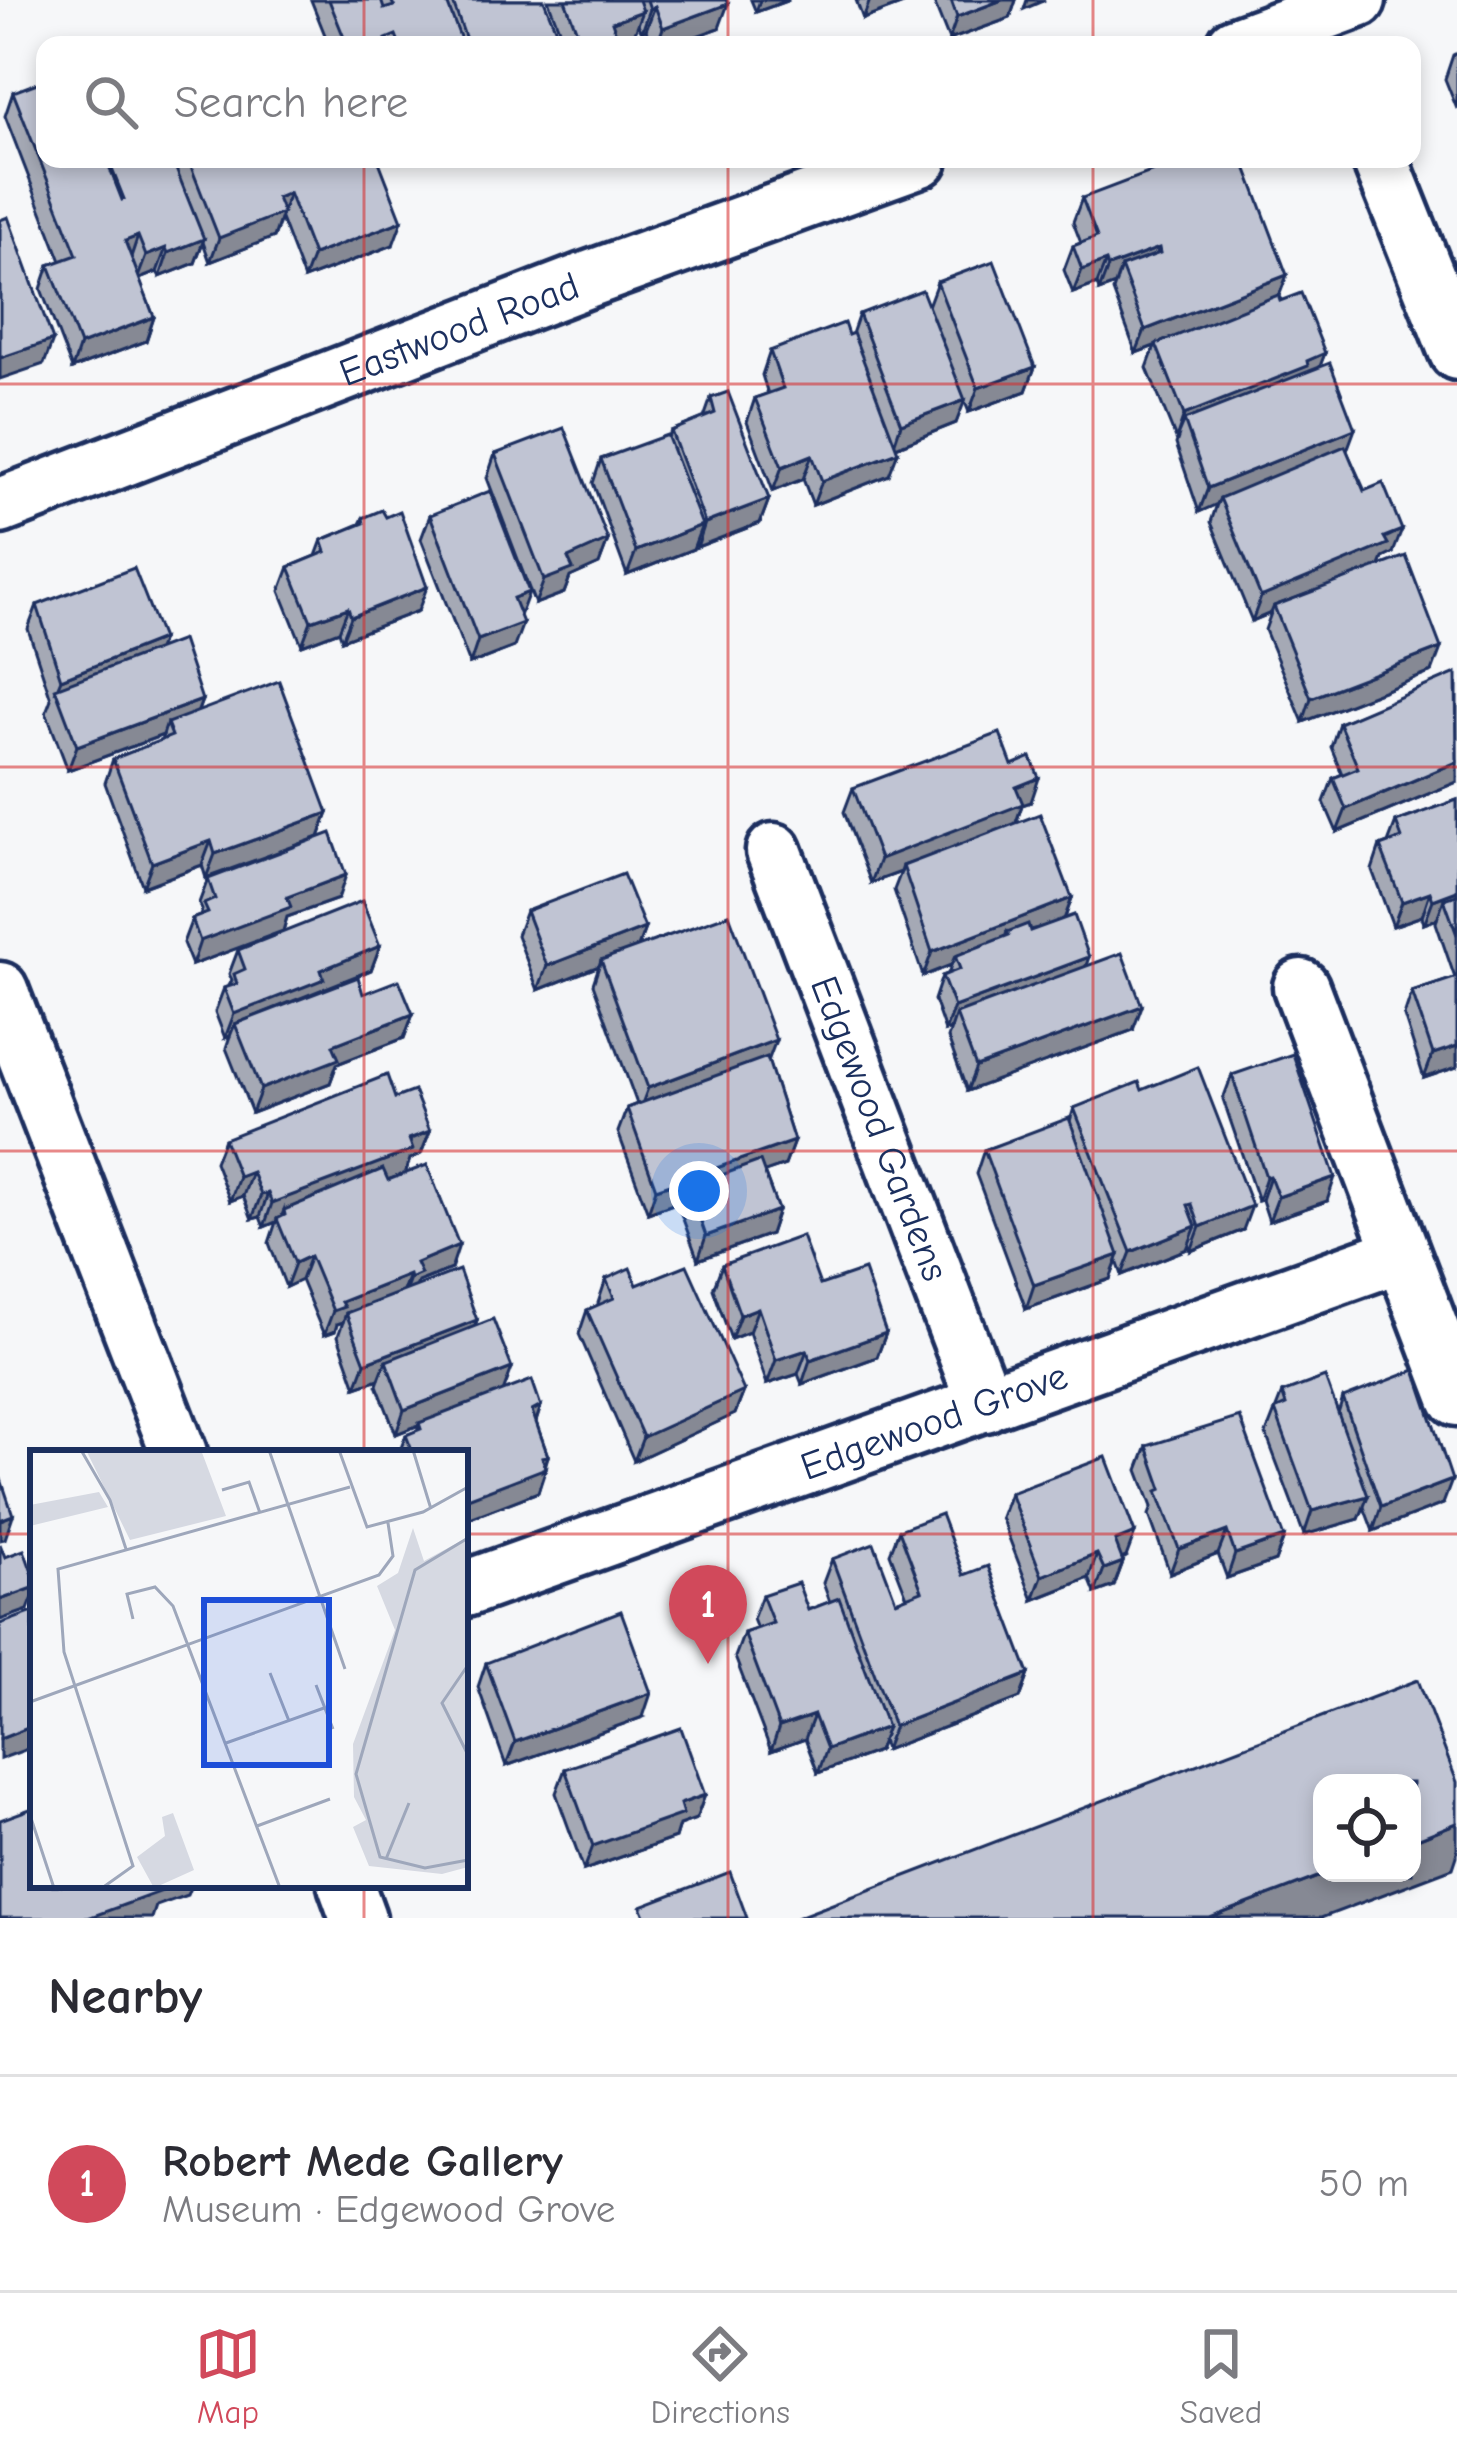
<!DOCTYPE html>
<meta charset="utf-8">
<style>
:root{--surface:#fff;--page:#f2f2f3;--text:#2b2b33;--muted:#7c7c81;--line:#e1e1e2;--accent:#d1495b}
body{margin:0;font-family:"Comic Neue",sans-serif;background:var(--page);color:var(--text)}
.controls{position:absolute;right:36px;bottom:36px;display:grid;overflow:hidden;border-radius:24px;box-shadow:0 6px 18px #0003}
.controls button{width:108px;height:108px;display:grid;place-items:center;padding:0;border:0;border-bottom:3px solid var(--line);background:var(--surface);color:var(--text);font:60px sans-serif}
.you{position:absolute;left:699px;top:1191px;width:42px;height:42px;margin:-30px;border:9px solid #fff;border-radius:50%;background:#1a73e8;box-shadow:0 0 0 18px #1a73e833}
.badge{display:grid;place-items:center;width:78px;height:78px;border-radius:50%;background:var(--accent);color:#fff;font-size:39px;font-weight:700}
.pin{position:absolute;translate:-50% -99px;filter:drop-shadow(0 3px 6px #0008)}
.pin::after{content:'';position:absolute;top:63px;width:42px;height:36px;background:inherit;clip-path:polygon(0 0,100% 0,50% 100%)}
.list{margin:0;padding:0;list-style:none}
h2{display:flex;justify-content:space-between;align-items:center;height:156px;margin:0;padding:0 48px;font-size:51px}
h2 small{font-size:39px;font-weight:400;color:var(--muted)}
.list li{display:grid;grid-template-columns:78px 1fr auto;gap:36px;align-items:center;box-sizing:border-box;height:216px;padding:0 48px;border-top:3px solid var(--line)}
.list b{display:block;font-size:45px;white-space:nowrap}
.list p{margin:0;font-size:39px;white-space:nowrap;color:var(--muted)}
.list em{font-size:39px;font-style:normal;color:var(--muted)}
.icon{flex:none;width:66px;height:66px;fill:none;stroke:currentColor;stroke-width:2;stroke-linecap:round;stroke-linejoin:round}
.map{position:relative;flex:none;width:1457px;height:1918px;overflow:hidden}
.search{position:absolute;background:var(--surface);box-shadow:0 6px 18px #0003;left:36px;right:36px;top:36px;height:132px;display:flex;align-items:center;gap:30px;box-sizing:border-box;padding:0 42px;border-radius:24px;color:var(--muted);font-size:45px}
.sheet{height:372px;background:var(--surface)}
nav{display:flex;justify-content:space-around;align-items:center;box-sizing:border-box;height:168px;border-top:3px solid var(--line);background:var(--surface);font-size:33px;color:var(--muted)}
nav a{display:grid;justify-items:center;gap:6px}
nav .on{color:var(--accent)}
.map>svg:first-child{display:block}
.lines{fill:none;stroke-linecap:round;stroke-linejoin:round}
.street-casing{stroke:#1b2f5e;stroke-width:63}
.street{stroke:#fff;stroke-width:54}
.wall{fill:#a5a9b5;stroke:#1b2f5e;stroke-width:3}
.shaded-wall{fill:#868994;stroke:#1b2f5e;stroke-width:3}
.building{fill:#c0c4d3;stroke:#1b2f5e;stroke-width:3}
.grid{fill:none;stroke:#d62828;stroke-width:3;stroke-opacity:0.55}
.labels{text-anchor:middle;dominant-baseline:central;stroke-width:12;stroke-linejoin:round;paint-order:stroke}
.street-label{font-size:39px;fill:#1b2f5e;stroke:#fff}
.inset-road{fill:none;stroke:#9ea7bb;stroke-width:3}
.view{fill:#1d4ed8;fill-opacity:0.15;stroke:#1d4ed8;stroke-width:6}
.inset-edge{fill:none;stroke:#1b2f5e;stroke-width:6}
</style>
<div class="map">
<svg width="1457" height="1918" viewBox="0 0 1457 1918">
<rect width="100%" height="100%" fill="#f6f7f9"/>
<filter id="ink" filterUnits="userSpaceOnUse"><feTurbulence type="fractalNoise" baseFrequency=".00833" numOctaves="2"/><feDisplacementMap in="SourceGraphic" scale="24" xChannelSelector="R" yChannelSelector="G"/><feConvolveMatrix kernelMatrix="1 2 1 2 8 2 1 2 1" color-interpolation-filters="sRGB"/></filter>
<g filter="url(#ink)">
<g class="lines">
<defs>
<g id="street">
<polyline points="1235,45 1358,0"/>
<polyline points="1380,159 1457,352"/>
<path id="s1" d="M0 506 584 281 920 159"/>
<path id="s2" d="M774 851 985 1404"/>
<polyline points="1301,987 1457,1398"/>
<polyline points="0,990 179,1453"/>
<path id="s3" d="M465 1589 1401 1254"/>
<polyline points="346,1885 358,1918"/>
</g>
</defs>
<use href="#street" class="street-casing"/>
<use href="#street" class="street"/>
</g>
<g class="wall">
<polygon points="311,0 544,0 556,45 329,45"/>
<polygon points="548,0 726,0 719,28 672,45 652,45 646,30 642,32 638,24 634,35 618,41 616,45 565,45"/>
<polygon points="751,0 789,0 756,12"/>
<polygon points="856,0 905,0 903,4 863,19"/>
<polygon points="933,0 1016,0 1010,18 949,40"/>
<polygon points="1457,53 1457,109 1445,79 1453,55"/>
<polygon points="13,92 106,160 378,159 393,245 304,279 281,219 274,237 210,262 203,242 195,263 160,277 157,272 139,279 154,317 146,341 72,369 41,289 49,265 61,261 5,116"/>
<polygon points="1082,198 1279,297 1325,353 1319,367 1347,451 1393,553 1383,558 1380,565 1432,672 1303,722 1265,630 1271,613 1252,621 1211,522 1217,504 1199,512 1176,444 1178,438 1176,439 1147,368 1155,346 1136,353 1113,291 1115,285 1099,291 1097,284 1073,293 1064,270 1073,246 1081,243 1073,222"/>
<polygon points="937,282 1035,367 1026,391 969,412 964,400 956,423 896,447 889,475 813,505 803,479 773,491 747,422 755,398 768,394 762,375 770,351 848,335 852,334 859,314 928,306"/>
<polygon points="711,398 769,499 760,523 697,547 695,543 693,549 627,575 593,483 601,459 668,438 671,431 704,418"/>
<polygon points="495,454 608,540 599,564 570,577 564,593 535,604 487,478"/>
<polygon points="430,515 520,616 514,647 470,664 421,539"/>
<polygon points="363,518 418,611 342,640 339,631 302,645 280,591 289,567 316,556 322,540 360,524"/>
<polygon points="37,605 162,639 158,649 202,700 198,711 328,813 319,837 206,878 202,865 143,887 105,783 113,759 161,741 163,735 68,770 46,712 51,699 28,629"/>
<polygon points="1457,676 1457,782 1337,832 1324,802 1333,778 1342,774 1331,747 1339,723"/>
<polygon points="1012,765 1031,802 1022,805 1016,824 1072,898 1065,918 1086,967 1133,1030 967,1091 948,1038 951,1029 945,1031 934,1000 942,976 948,974 951,965 923,976 894,890 901,872 871,883 844,812 853,788"/>
<polygon points="1457,800 1457,1067 1424,1078 1404,1016 1412,992 1455,978 1436,923 1437,919 1424,924 1422,916 1393,926 1372,870 1380,846 1388,843 1396,822"/>
<polygon points="208,879 338,899 287,917 283,931 192,965 183,943 192,919 200,916 202,910 199,903"/>
<polygon points="526,911 645,928 638,947 768,1061 794,1141 785,1165 764,1172 778,1210 770,1234 698,1260 680,1211 684,1200 648,1213 618,1132 627,1108 637,1104 593,984 599,966 538,990 517,935"/>
<polygon points="380,946 371,970 320,992 363,994 413,1014 404,1038 337,1064 330,1083 252,1113 226,1048 230,1036 225,1038 215,1012 224,988 229,986 232,980 229,974 238,950"/>
<polygon points="1232,1075 1327,1201 1269,1221 1262,1200 1258,1201 1223,1099"/>
<polygon points="1142,1090 1243,1230 1191,1251 1189,1244 1187,1249 1122,1275 1117,1261 1110,1279 1026,1309 976,1174 984,1150 1070,1121 1074,1108"/>
<polygon points="395,1098 430,1131 421,1154 410,1159 405,1173 451,1269 418,1282 417,1286 477,1320 475,1326 503,1391 541,1406 536,1422 548,1456 538,1492 465,1520 465,1453 399,1453 406,1435 417,1431 419,1425 396,1434 377,1385 379,1379 356,1387 338,1336 343,1322 337,1324 335,1331 324,1335 301,1280 286,1287 269,1243 276,1222 264,1227 260,1217 252,1219 243,1196 230,1201 215,1162 224,1139"/>
<polygon points="722,1265 820,1285 886,1333 877,1357 802,1384 798,1374 767,1384 749,1332 731,1339 713,1289"/>
<polygon points="606,1279 744,1391 735,1414 634,1461 579,1334 587,1310 598,1305 598,1303"/>
<polygon points="1282,1393 1338,1414 1343,1398 1443,1504 1373,1531 1364,1507 1359,1519 1304,1535 1266,1434"/>
<polygon points="1147,1446 1284,1537 1275,1561 1227,1578 1218,1554 1170,1573 1149,1515 1152,1507 1138,1470"/>
<polygon points="1010,1493 1126,1557 1122,1559 1123,1562 1114,1586 1095,1593 1089,1578 1033,1600 1001,1517"/>
<polygon points="899,1530 964,1575 1029,1674 1020,1698 885,1750 882,1740 878,1751 818,1773 805,1739 771,1751 735,1657 744,1633 757,1629 753,1619 762,1595 808,1610 830,1602 823,1583 832,1559 896,1601 907,1597 890,1553"/>
<polygon points="486,1663 643,1717 506,1766 478,1687"/>
<polygon points="565,1769 705,1795 696,1819 679,1825 675,1838 584,1870 556,1793"/>
</g>
<g class="shaded-wall">
<polygon points="760,0 789,0 756,12"/>
<polygon points="870,0 905,0 903,4 863,19"/>
<polygon points="1002,0 1016,0 1010,18 949,40 957,17"/>
<polygon points="1027,0 1045,0 1024,9"/>
<polygon points="728,4 719,28 672,45 657,45 663,28"/>
<polygon points="655,6 646,30 642,32 650,9"/>
<polygon points="643,11 634,35 618,41 616,45 603,45 612,22"/>
<polygon points="289,193 274,237 210,262 219,238 277,198"/>
<polygon points="402,221 393,245 304,279 313,255"/>
<polygon points="138,236 130,260 125,241"/>
<polygon points="204,239 195,263 160,277 168,253"/>
<polygon points="166,248 157,272 137,280 146,256"/>
<polygon points="1159,248 1150,272 1121,267 1115,285 1099,291 1108,267"/>
<polygon points="1106,261 1097,284 1073,293 1082,270"/>
<polygon points="1287,275 1278,299 1136,353 1145,330"/>
<polygon points="154,317 146,341 72,369 80,345"/>
<polygon points="53,340 44,364 0,379 0,358"/>
<polygon points="1325,353 1316,377 1184,420 1176,439 1184,415"/>
<polygon points="1035,367 1026,391 969,412 978,388"/>
<polygon points="965,400 956,423 893,448 901,424"/>
<polygon points="1355,429 1346,453 1220,498 1217,504 1199,512 1208,488"/>
<polygon points="898,452 889,475 813,505 822,481"/>
<polygon points="812,455 803,479 773,491 782,467"/>
<polygon points="769,499 760,523 697,547 705,523"/>
<polygon points="702,525 693,549 627,575 636,551"/>
<polygon points="1402,530 1393,553 1383,558 1379,568 1274,606 1271,613 1252,621 1261,597"/>
<polygon points="608,540 599,564 570,577 564,593 535,604 544,580 568,558"/>
<polygon points="427,587 418,611 342,640 351,617"/>
<polygon points="529,592 520,616 504,622 513,598"/>
<polygon points="348,608 339,631 302,645 311,621"/>
<polygon points="523,623 514,647 470,664 478,640"/>
<polygon points="162,639 153,663 56,691 61,679"/>
<polygon points="1441,648 1432,672 1303,722 1311,698"/>
<polygon points="202,700 193,724 167,723 163,735 68,770 77,746"/>
<polygon points="1457,762 1457,782 1337,832 1346,809"/>
<polygon points="1039,778 1031,802 1022,805 1014,828 903,866 901,872 871,883 880,859 1016,787"/>
<polygon points="328,813 319,837 206,878 215,854"/>
<polygon points="211,841 202,865 143,887 152,863"/>
<polygon points="346,875 338,899 287,917 283,931 192,965 200,941 287,897"/>
<polygon points="1457,891 1457,912 1444,899 1437,919 1424,924 1433,900"/>
<polygon points="1430,892 1422,916 1393,926 1402,902"/>
<polygon points="1072,898 1063,922 1009,935 1007,932 1002,945 955,956 951,965 923,976 932,952"/>
<polygon points="645,928 636,952 601,960 599,966 538,990 547,966"/>
<polygon points="380,946 371,970 235,1024 230,1036 225,1038 234,1014 321,970"/>
<polygon points="1089,957 1081,980 956,1014 951,1029 945,1031 954,1007"/>
<polygon points="1142,1006 1133,1030 967,1091 976,1067"/>
<polygon points="413,1014 404,1038 337,1064 330,1083 252,1113 261,1089 333,1045"/>
<polygon points="776,1040 767,1064 639,1112 648,1088"/>
<polygon points="1457,1046 1457,1067 1424,1078 1433,1054"/>
<polygon points="430,1131 421,1154 410,1159 405,1174 285,1215 284,1210 280,1221 277,1219 276,1222 264,1227 272,1203"/>
<polygon points="794,1141 785,1165 693,1197 689,1187 684,1200 648,1213 656,1189"/>
<polygon points="252,1172 243,1196 230,1201 239,1177"/>
<polygon points="1270,1176 1262,1200 1258,1201 1266,1177"/>
<polygon points="1335,1177 1327,1201 1269,1221 1278,1197"/>
<polygon points="268,1193 260,1217 252,1219 261,1195"/>
<polygon points="1252,1206 1243,1230 1191,1251 1200,1227"/>
<polygon points="778,1210 770,1234 698,1260 706,1236"/>
<polygon points="1196,1226 1187,1249 1122,1275 1131,1252"/>
<polygon points="459,1245 451,1269 418,1282 412,1298 401,1303 416,1263"/>
<polygon points="1119,1255 1110,1279 1026,1309 1034,1285"/>
<polygon points="310,1256 301,1280 286,1287 295,1263"/>
<polygon points="409,1275 400,1299 346,1313 343,1322 337,1324 335,1331 324,1335 333,1311 341,1302"/>
<polygon points="758,1308 749,1332 731,1339 740,1315"/>
<polygon points="477,1320 469,1344 386,1361 379,1379 356,1387 365,1363"/>
<polygon points="886,1333 877,1357 802,1384 810,1360"/>
<polygon points="807,1350 798,1374 767,1384 776,1360"/>
<polygon points="512,1368 503,1392 396,1434 404,1410"/>
<polygon points="744,1391 735,1414 634,1461 643,1437"/>
<polygon points="541,1406 533,1430 532,1411"/>
<polygon points="548,1456 543,1470 546,1468 538,1492 465,1520 465,1499 542,1457"/>
<polygon points="1452,1480 1443,1504 1373,1531 1381,1507"/>
<polygon points="1368,1496 1359,1519 1304,1535 1312,1511"/>
<polygon points="13,1515 5,1539 0,1540 0,1520"/>
<polygon points="1227,1531 1218,1554 1170,1573 1179,1549"/>
<polygon points="1135,1533 1126,1557 1107,1565 1115,1541"/>
<polygon points="1284,1537 1275,1561 1227,1578 1235,1554"/>
<polygon points="1097,1554 1089,1578 1033,1600 1042,1576"/>
<polygon points="1123,1562 1114,1586 1095,1593 1104,1569"/>
<polygon points="33,1588 33,1597 28,1610 0,1620 0,1600"/>
<polygon points="1029,1674 1020,1698 885,1750 894,1726"/>
<polygon points="651,1693 643,1717 506,1766 515,1742"/>
<polygon points="814,1715 805,1739 771,1751 779,1727"/>
<polygon points="33,1726 33,1747 0,1759 0,1739"/>
<polygon points="887,1727 878,1751 818,1773 827,1749"/>
<polygon points="705,1795 696,1819 679,1825 675,1838 584,1870 593,1846 680,1804"/>
<polygon points="1457,1823 1457,1856 1453,1868 1321,1918 1210,1918 1328,1873 1412,1873 1412,1841"/>
<polygon points="154,1885 191,1885 187,1895 156,1906 152,1918 88,1918"/>
</g>
<g class="building">
<polygon points="329,0 381,0 384,9 394,6 391,0 446,0 463,45 400,45 396,35 386,39 388,45 347,45"/>
<polygon points="452,0 544,0 559,38 550,41 551,45 468,45"/>
<polygon points="565,0 639,0 643,11 612,22 618,39 603,45 582,45"/>
<polygon points="647,0 726,0 728,4 663,28 655,6 650,9"/>
<polygon points="951,0 1002,0 957,17"/>
<polygon points="45,80 45,159 106,159 122,200 124,199 108,159 172,159 204,239 168,253 166,248 146,256 138,236 125,241 154,317 80,345 49,265 77,255 13,92"/>
<polygon points="188,159 378,159 402,221 313,255 289,193 277,198 283,213 219,238"/>
<polygon points="1185,159 1243,159 1287,275 1145,330 1121,267 1160,253 1159,248 1108,267 1106,261 1082,270 1073,246 1097,237 1082,198"/>
<polygon points="8,217 53,340 0,358 0,220"/>
<polygon points="994,261 1035,367 978,388 937,282"/>
<polygon points="922,290 965,400 901,424 859,314"/>
<polygon points="1301,293 1325,353 1307,361 1308,366 1184,415 1156,344 1278,295 1280,301"/>
<polygon points="844,323 848,335 853,333 898,452 822,481 812,455 782,467 755,398 783,388 770,351"/>
<polygon points="1330,363 1355,429 1208,488 1184,420"/>
<polygon points="728,392 769,499 705,523 671,431 715,413 711,398"/>
<polygon points="564,428 608,540 568,558 573,569 544,580 495,454"/>
<polygon points="667,435 702,525 636,551 601,459"/>
<polygon points="1345,446 1364,491 1383,483 1402,530 1384,537 1388,544 1261,597 1220,498"/>
<polygon points="490,491 529,592 513,598 523,623 478,640 430,515"/>
<polygon points="382,510 386,517 400,511 427,587 351,617 348,608 311,621 289,567 326,552 322,540 364,523 363,518"/>
<polygon points="1406,556 1441,648 1311,698 1274,606"/>
<polygon points="134,568 162,639 61,679 37,605"/>
<polygon points="182,640 202,700 77,746 55,688"/>
<polygon points="1456,673 1457,762 1346,809 1333,778 1358,768 1339,723"/>
<polygon points="279,681 328,813 215,854 211,841 152,863 113,759 172,736 167,723"/>
<polygon points="1000,733 1012,765 1031,757 1039,778 1016,787 1023,804 880,859 853,788"/>
<polygon points="1457,800 1457,891 1433,900 1430,892 1402,902 1380,846 1402,838 1396,822"/>
<polygon points="1040,814 1072,898 932,952 903,866"/>
<polygon points="331,833 346,875 287,897 291,907 200,941 192,919 208,913 204,904 215,899 208,879"/>
<polygon points="623,874 645,928 547,966 526,911"/>
<polygon points="1457,895 1457,935 1444,899"/>
<polygon points="362,901 380,946 321,970 324,979 234,1014 224,988 237,984 234,974 245,969 238,950"/>
<polygon points="729,914 776,1040 648,1088 601,960"/>
<polygon points="1074,915 1089,957 954,1007 942,976 960,969 955,956 1009,935 1007,932 1028,924 1030,931"/>
<polygon points="1122,953 1142,1006 976,1067 956,1014"/>
<polygon points="358,977 363,994 399,980 413,1014 333,1045 339,1059 261,1089 235,1024"/>
<polygon points="1457,977 1457,1046 1433,1054 1412,992"/>
<polygon points="1293,1054 1335,1177 1278,1197 1270,1176 1266,1177 1232,1075"/>
<polygon points="767,1057 794,1141 656,1189 627,1108"/>
<polygon points="1198,1067 1252,1206 1200,1227 1192,1204 1188,1205 1196,1226 1131,1252 1074,1108 1139,1082 1142,1090"/>
<polygon points="387,1075 395,1098 414,1091 430,1131 409,1139 413,1150 272,1203 268,1193 261,1195 252,1172 239,1177 224,1139"/>
<polygon points="1069,1118 1119,1255 1034,1285 984,1150"/>
<polygon points="760,1161 778,1210 706,1236 689,1187"/>
<polygon points="427,1165 459,1245 416,1263 421,1274 410,1279 409,1275 341,1302 344,1307 333,1311 310,1256 295,1263 277,1219 285,1215 284,1210 383,1169 388,1180"/>
<polygon points="802,1236 820,1285 864,1270 886,1333 810,1360 807,1350 776,1360 758,1308 740,1315 722,1265"/>
<polygon points="687,1265 744,1391 643,1437 587,1310 614,1298 606,1279 630,1268 637,1285"/>
<polygon points="459,1270 477,1320 365,1363 346,1313"/>
<polygon points="493,1319 512,1368 404,1410 386,1361"/>
<polygon points="1415,1370 1452,1480 1381,1507 1343,1398"/>
<polygon points="1325,1377 1368,1496 1312,1511 1275,1410 1286,1405 1282,1393"/>
<polygon points="532,1380 541,1406 532,1411 548,1456 542,1457 546,1468 465,1499 465,1453 413,1453 406,1435 421,1429 419,1423"/>
<polygon points="1240,1417 1284,1537 1235,1554 1227,1531 1179,1549 1157,1491 1162,1489 1147,1446"/>
<polygon points="1106,1457 1135,1533 1115,1541 1123,1562 1104,1569 1097,1554 1042,1576 1010,1493"/>
<polygon points="0,1476 13,1515 0,1520"/>
<polygon points="941,1514 964,1575 988,1566 1029,1674 894,1726 832,1559 874,1543 896,1601 922,1591 899,1530"/>
<polygon points="0,1544 5,1557 24,1550 33,1575 33,1588 0,1600"/>
<polygon points="798,1583 808,1610 839,1598 887,1727 827,1749 814,1715 779,1727 744,1633 773,1623 762,1595"/>
<polygon points="621,1611 651,1693 515,1742 486,1663"/>
<polygon points="33,1612 33,1726 0,1739 0,1624"/>
<polygon points="1418,1680 1457,1782 1457,1823 1412,1841 1412,1783 1322,1783 1322,1873 1328,1873 1210,1918 796,1918"/>
<polygon points="681,1728 705,1795 680,1804 683,1814 593,1846 565,1769"/>
<polygon points="33,1808 33,1885 160,1885 162,1891 88,1918 0,1918 0,1820"/>
<polygon points="730,1872 747,1918 646,1918 641,1906"/>
</g>
</g>
<path class="grid" d="M364 0V45M728 0V45M1093 0V45M364 159V1453M728 159V1918M1093 159V1918M0 384H1457M0 767H1457M0 1151H1457M0 1534H33M465 1534H1457M364 1885V1918"/>
<g class="labels">
<g class="street-label">
<text stroke="none"><textPath href="#s1" startOffset="492">Eastwood Road</textPath></text>
<text stroke="none"><textPath href="#s2" startOffset="297">Edgewood Gardens</textPath></text>
<text stroke="none"><textPath href="#s3" startOffset="498">Edgewood Grove</textPath></text>
</g>
</g>
<g transform="translate(30 1450)">
<rect width="438" height="438" fill="#f6f7f9"/>
<path d="M56 0H171L196 66 100 90ZM69 42 78 57 0 76V55ZM383 78 394 111 438 87V417L412 424 339 416 323 377 336 370 324 347 323 294 365 180 347 136 368 123ZM143 363 164 420 124 438 107 407 135 386 132 367Z" fill="#d6d9e2"/>
<path class="inset-road" d="M51 0 80 50 96 99M239 0 315 219M309 0 337 77 393 62 438 37M383 0 401 59M192 40 219 32 230 63M438 88 385 120 326 324 350 407 395 418 438 410M103 169 97 144 125 137 143 156 250 438M438 215 412 253 438 305M240 223 259 271M286 235 303 279M0 252 349 125 363 106 358 73M196 293 294 258M0 365 24 438M227 376 300 349M356 409 379 353M72 438 103 416 34 202 28 119 320 37"/>
<path class="view" d="M174 150H299V315H174Z"/>
<rect width="438" height="438" class="inset-edge"/>
</g>
</svg>
<div class="controls">
<button><svg class="icon" aria-label="locate" viewBox="0 0 24 24"><circle cx="12" cy="12" r="6"/><path d="M12 2v4M12 18v4M2 12h4M18 12h4"/></svg></button>
</div>
<div class="you"></div>
<div class="pin badge" style="left:708px;top:1664px">1</div>
<div class="search"><svg class="icon" aria-label="search" viewBox="0 0 24 24"><circle cx="10" cy="10" r="6"/><path d="M15 15l6 6"/></svg>Search here</div>
</div>
<section class="sheet">
<h2>Nearby<small></small></h2>
<ul class="list">
<li><span class="badge">1</span><div><b>Robert Mede Gallery</b><p>Museum · Edgewood Grove</p></div><em>50 m</em></li>
</ul>
</section>
<nav>
<a class="on"><svg class="icon" aria-label="map" viewBox="0 0 24 24"><path d="M3 6l6-2 6 2 6-2v14l-6 2-6-2-6 2zM9 4v14M15 6v14"/></svg>Map</a>
<a><svg class="icon" aria-label="directions" viewBox="0 0 24 24"><path d="M12 3l9 9-9 9-9-9zM9 14v-3h6M13 9l2 2-2 2"/></svg>Directions</a>
<a><svg class="icon" aria-label="saved" viewBox="0 0 24 24"><path d="M7 4h10v16l-5-4-5 4z"/></svg>Saved</a>
</nav>
